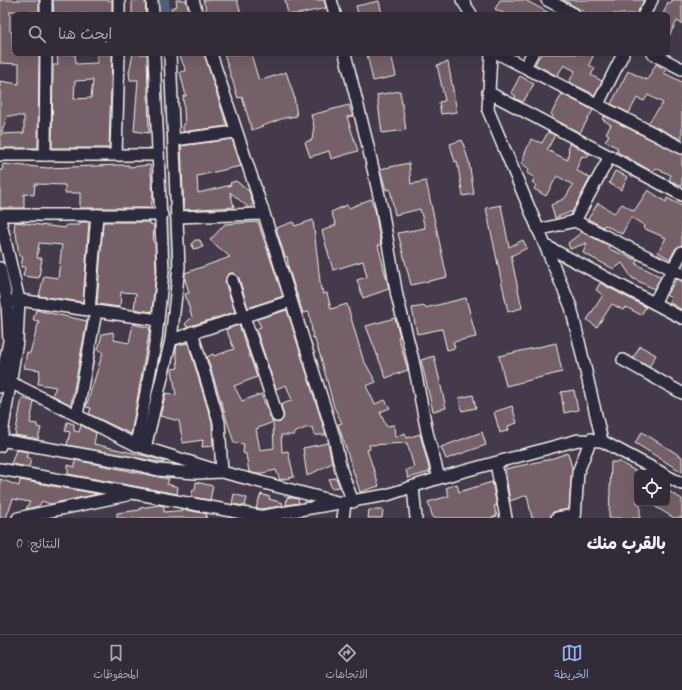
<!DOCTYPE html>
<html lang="ar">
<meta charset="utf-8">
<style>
:root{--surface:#332c38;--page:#3b3440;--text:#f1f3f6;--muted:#a9a7ae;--line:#4e4853;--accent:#95b2f1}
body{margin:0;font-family:Mynerve,"Playpen Sans Arabic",sans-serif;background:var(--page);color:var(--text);direction:rtl}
.controls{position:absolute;right:12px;bottom:12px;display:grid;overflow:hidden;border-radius:6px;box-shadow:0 4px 16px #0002}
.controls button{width:36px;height:36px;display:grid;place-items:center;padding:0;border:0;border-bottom:1px solid var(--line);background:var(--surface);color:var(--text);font:20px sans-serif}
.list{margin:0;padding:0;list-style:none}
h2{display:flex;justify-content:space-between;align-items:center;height:52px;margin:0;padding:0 16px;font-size:17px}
h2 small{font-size:13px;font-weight:400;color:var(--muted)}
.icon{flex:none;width:22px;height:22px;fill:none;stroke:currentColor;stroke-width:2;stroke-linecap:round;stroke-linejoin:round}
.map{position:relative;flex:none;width:682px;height:518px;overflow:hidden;direction:ltr}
.search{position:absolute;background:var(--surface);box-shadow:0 4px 16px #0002;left:12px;right:12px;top:12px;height:44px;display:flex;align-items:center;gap:10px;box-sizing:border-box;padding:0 14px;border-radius:6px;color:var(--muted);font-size:15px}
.sheet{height:116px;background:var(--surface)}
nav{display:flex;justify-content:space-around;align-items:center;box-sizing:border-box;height:56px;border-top:1px solid var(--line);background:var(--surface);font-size:11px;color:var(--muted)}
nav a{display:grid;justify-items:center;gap:2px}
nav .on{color:var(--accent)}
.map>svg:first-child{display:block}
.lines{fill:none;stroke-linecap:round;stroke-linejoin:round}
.canal{stroke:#4f627a;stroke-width:10}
.building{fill:#75616b;stroke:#f4f1e8;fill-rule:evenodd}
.minor-casing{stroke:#f4f1e8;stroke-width:14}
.minor{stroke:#2f2a3d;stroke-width:11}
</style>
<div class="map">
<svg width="682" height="518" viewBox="0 0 682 518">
<rect width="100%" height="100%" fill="#443a4b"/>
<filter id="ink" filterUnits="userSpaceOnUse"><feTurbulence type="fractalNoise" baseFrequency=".025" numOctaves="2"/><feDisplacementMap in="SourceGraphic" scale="8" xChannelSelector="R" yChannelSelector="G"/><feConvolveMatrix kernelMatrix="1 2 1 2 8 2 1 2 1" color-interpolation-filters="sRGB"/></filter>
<g filter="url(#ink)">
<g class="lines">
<g class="canal">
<polyline points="164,0 165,14"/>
<polyline points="171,210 172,286"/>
</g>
</g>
<g class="building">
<polygon points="0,0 39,0 39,12 10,11 10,31 12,32 13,54 39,54 38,148 0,148 0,134 24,133 24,116 7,116 2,132 0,132 0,81 19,84 19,64 0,63"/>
<polygon points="53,0 112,0 112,14 54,14"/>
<polygon points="132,0 145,0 146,14 132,14"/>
<polygon points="176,0 186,0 190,14 174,14 171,8 177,6"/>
<polygon points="203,0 237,0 241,14 208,14"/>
<polygon points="285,0 324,0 326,8 298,14 288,14"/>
<polygon points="500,0 525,0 551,14 505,14 495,9"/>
<polygon points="563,0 644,0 637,14 588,14"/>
<polygon points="672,0 682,0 682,24 677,21 668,38 668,14 663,14 668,2 671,4"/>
<polygon points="379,1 382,14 358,14 356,6"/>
<path d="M57 54H75L76 64 97 63V54H112L109 148H52L53 65H58ZM93 80 91 98 74 99 75 81Z"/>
<polygon points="133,54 147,54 149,133 134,131 138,80 130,80 129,72"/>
<polygon points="179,54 204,54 227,126 183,132 183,124 185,124 183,96 186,96 180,72 186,71"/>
<polygon points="224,54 251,54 259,81 286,72 294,96 297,116 284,118 252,130 242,97 238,98"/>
<polygon points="367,54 391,54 396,76 373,81"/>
<polygon points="541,54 594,54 589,65 595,68 591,75 602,81 595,95 569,82 575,71 564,65 557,76 535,64"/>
<polygon points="448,62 457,112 441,114 439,102 445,101 437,65"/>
<polygon points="656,64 665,70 664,73 682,82 682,140 648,123 663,103 648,95 644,101 637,98 629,113 611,104 628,71 647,80"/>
<polygon points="520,76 534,84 523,102 514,98 516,96 511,93"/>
<polygon points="400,91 406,130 382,133 377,95"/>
<polygon points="562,94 593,110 580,133 552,118 553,116 551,114"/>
<polygon points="349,105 353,116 347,117 358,151 331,159 329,151 310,157 305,142 312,140 314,126 311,115"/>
<polygon points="604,116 682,155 682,186 669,180 671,175 655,168 653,172 616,151 618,148 605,141 609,135 606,133 611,125 602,119"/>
<polygon points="548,132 555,135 547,150 568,160 569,143 589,154 587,158 582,156 576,170 590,178 573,211 555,218 551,205 565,198 573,185 557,176 546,196 534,189 536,185 532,182 535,178 527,173 529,169 521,163 525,159 523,158 531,139 542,143"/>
<polygon points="232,139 241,166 197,176 198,193 231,185 230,183 236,181 249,191 253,204 249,208 230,192 234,207 184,210 181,146"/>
<polygon points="462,140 469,162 474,194 463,196 457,161 455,162 450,144"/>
<polygon points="409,163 411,184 426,181 447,277 411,285 398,233 425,228 420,209 395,215 390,189 386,190 380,169"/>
<polygon points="3,164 48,168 119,165 129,165 129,167 150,165 153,194 151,208 80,208 80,193 65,193 65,185 35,184 34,195 24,194 24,208 0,208 0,170 2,170"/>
<polygon points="615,171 628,177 621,190 609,183"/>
<polygon points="648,190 666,202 667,198 682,206 682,245 676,248 670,259 658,252 666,238 643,228 645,226 631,217 622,234 605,225 603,227 588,219 598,203 614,213 622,204 634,211"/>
<polygon points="371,199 375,210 381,245 378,245 389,289 363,298 357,280 367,277 363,261 333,270 322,231 336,225 331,212 347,205 349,208"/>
<polygon points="501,205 509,247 523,240 527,248 511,256 522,308 508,312 486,208"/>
<polygon points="313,220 321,290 322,289 323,294 327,293 331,309 347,304 363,359 376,382 366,386 375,404 385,400 390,408 380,412 386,426 394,425 395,437 405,433 407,438 420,434 430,472 408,478 406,470 414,467 407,443 369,445 370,449 367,450 379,486 360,492 338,424 342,423 334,407 321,358 314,337 313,338 309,312 303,313 289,270 287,256 285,257 276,228 293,222 295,226"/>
<polygon points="15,222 65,228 66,225 80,225 80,222 89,222 83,302 39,296 44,276 58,278 62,245 39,243 37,258 42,258 39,278 23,276 25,267 21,267 23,256 19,256 16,232 14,232"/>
<polygon points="103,222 150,222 150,224 154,225 153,242 155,242 156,271 152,312 134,309 136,293 121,292 120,307 97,304"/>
<polygon points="258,222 283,296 248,308 239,278 234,273 230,273 227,276 225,282 235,312 187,327 185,324 192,317 185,294 189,293 185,279 185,273 230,257 210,240 225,224"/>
<polygon points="582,232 610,246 609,249 637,260 636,264 661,277 654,289 632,278 622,263 614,269 583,253 587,243 570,249 568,243"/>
<polygon points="195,240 200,240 203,247 193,249 192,243"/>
<polygon points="677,279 682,281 682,310 669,302 671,298 666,295"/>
<polygon points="600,283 646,307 641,315 626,307 623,310 612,304 597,327 587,320 603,295 596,290"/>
<polygon points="466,298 476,337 453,342 455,348 447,350 442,329 417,334 412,308 425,306 425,308"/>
<polygon points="36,310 87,321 71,405 52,395 56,387 38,384 40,370 24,368 27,352 30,353 39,321 33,320"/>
<path d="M287 310 326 435H314L312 427 309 429 308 427 294 433V435H281L282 452 288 451 294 477 280 480 276 470 257 474 249 472 246 454 243 453 244 444 234 443 207 357 213 354 214 356 234 349 226 329 239 325 257 377 234 386 242 401 261 394 272 421 279 423 284 417 281 405 292 400 286 385 276 389 256 329 261 327 257 319ZM273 422 274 448 260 450 256 429Z"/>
<polygon points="395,318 400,337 398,337 408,370 386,378 366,326"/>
<polygon points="133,324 150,328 131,434 89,414 91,408 86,407 103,352 98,350 102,334 113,332 114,340 129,343"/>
<polygon points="188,343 212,423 213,446 202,447 203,440 183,443 179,421 160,416 166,393 176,395 172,369 178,368 176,350 177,345"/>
<polygon points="556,343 562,372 506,386 499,356"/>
<polygon points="640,346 656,355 649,367 633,358"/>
<polygon points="434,356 446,408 433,411 421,360"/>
<polygon points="574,390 578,410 564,413 561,392"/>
<polygon points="473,395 476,408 462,411 459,398"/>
<polygon points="22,398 34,402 30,423 37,424 37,427 41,428 38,439 15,435"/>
<polygon points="512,406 517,423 508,426 509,430 500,433 494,412"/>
<polygon points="67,422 74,424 74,431 79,432 81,425 96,433 94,444 150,457 164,461 164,463 67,445 70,432 65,431"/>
<polygon points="482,432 486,445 446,459 441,447"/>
<polygon points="642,432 682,457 682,472 635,443"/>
<polygon points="328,443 332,463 307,476 303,448"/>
<polygon points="16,450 28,452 26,457 31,459 29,467 11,464"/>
<polygon points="568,453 572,468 569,509 553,512 550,518 532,518 527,495 510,501 505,469 547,460"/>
<polygon points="75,460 169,479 167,484 178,487 177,494 68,474 68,465 75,467"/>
<polygon points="611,462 620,462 637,472 637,503 640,503 640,518 609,518"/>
<polygon points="336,478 340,487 331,488 329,479"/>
<polygon points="0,479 19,486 20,480 98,494 50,504 42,501 39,506 26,509 30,502 13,499 6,518 0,518"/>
<polygon points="196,482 213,486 210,500 191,497 193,490 195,490"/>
<polygon points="492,482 497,506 494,506 497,516 490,518 433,518 428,502 449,496 446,488 457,484 459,492"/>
<polygon points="667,490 682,499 682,518 674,518 649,503 667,503"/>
<polygon points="234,494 247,498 245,506 232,504"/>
<polygon points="261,494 270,497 269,499 283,503 282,506 261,509 256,508"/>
<polygon points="287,497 298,499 299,503 286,505"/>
<polygon points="159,505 164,506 164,512 187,510 207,514 206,518 117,518 117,513 140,510 140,508"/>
<polygon points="369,510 383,510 382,518 368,518"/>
</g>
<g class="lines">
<defs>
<g id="minor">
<polyline points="119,0 119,14"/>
<polyline points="152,0 153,14"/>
<polyline points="193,0 197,14"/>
<polyline points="331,0 335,14"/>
<polyline points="462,0 471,14"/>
<polyline points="547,0 574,14"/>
<polyline points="46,14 46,0"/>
<polyline points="644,14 652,0"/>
<polyline points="170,54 179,267 171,340"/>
<polyline points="211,54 264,214 334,437 341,470 353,502"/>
<polyline points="345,54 367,142 382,209 397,296 413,360 427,432 439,478"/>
<polyline points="491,54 488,110 571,307 602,441"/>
<polyline points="499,54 682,148"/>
<polyline points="653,54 682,69"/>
<polyline points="525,67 532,54"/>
<polyline points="488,92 682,195"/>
<polyline points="598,104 623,54"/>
<polyline points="174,140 235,132"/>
<polyline points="116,154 119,54"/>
<polyline points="0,155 158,155"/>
<polyline points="45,155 46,54"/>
<polyline points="0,215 162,215"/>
<polyline points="177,217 264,214"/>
<polyline points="0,219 19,300 17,341 0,446"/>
<polyline points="575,221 610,156"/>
<polyline points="538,230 575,221 682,274"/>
<polyline points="546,246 682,318"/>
<polyline points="0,268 7,302 9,341 0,387"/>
<path d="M232 280C246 326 264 370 277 416"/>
<polyline points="7,302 19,300 158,320"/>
<polyline points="654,303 682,252"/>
<polyline points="89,310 97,215"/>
<polyline points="623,360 682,393"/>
<polyline points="0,377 136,445 222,472 345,504 343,518"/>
<polyline points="77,415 96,311"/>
<polyline points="0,440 131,463 158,470 196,473 222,472 219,422 192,332"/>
<polyline points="136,445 156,339 163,271 154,54"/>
<polyline points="145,448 171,340 291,301"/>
<polyline points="496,463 506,518"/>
<polyline points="0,469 259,516"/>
<polyline points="667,476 682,484"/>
<polyline points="413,487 416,518"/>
<polyline points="18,518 127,495"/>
<polyline points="252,518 387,495 439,478 578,440 602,441 662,473"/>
<polyline points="557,518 575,515"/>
<polyline points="575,518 578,472 591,439"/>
</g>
</defs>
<use href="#minor" class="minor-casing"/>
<use href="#minor" class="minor"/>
</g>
</g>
</svg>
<div class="controls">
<button><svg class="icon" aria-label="locate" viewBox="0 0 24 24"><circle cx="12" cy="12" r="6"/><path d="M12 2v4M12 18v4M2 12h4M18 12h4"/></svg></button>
</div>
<div class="search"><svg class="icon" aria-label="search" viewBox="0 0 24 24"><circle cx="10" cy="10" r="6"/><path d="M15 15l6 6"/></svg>ابحث هنا</div>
</div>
<section class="sheet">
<h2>بالقرب منك<small>النتائج: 0</small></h2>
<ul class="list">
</ul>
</section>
<nav>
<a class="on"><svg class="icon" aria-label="map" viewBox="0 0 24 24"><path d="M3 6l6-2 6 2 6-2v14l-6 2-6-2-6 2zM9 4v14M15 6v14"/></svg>الخريطة</a>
<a><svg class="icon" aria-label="directions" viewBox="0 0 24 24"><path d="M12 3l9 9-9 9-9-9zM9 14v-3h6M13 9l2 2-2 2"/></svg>الاتجاهات</a>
<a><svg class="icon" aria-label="saved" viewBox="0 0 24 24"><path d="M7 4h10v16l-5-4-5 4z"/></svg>المحفوظات</a>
</nav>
